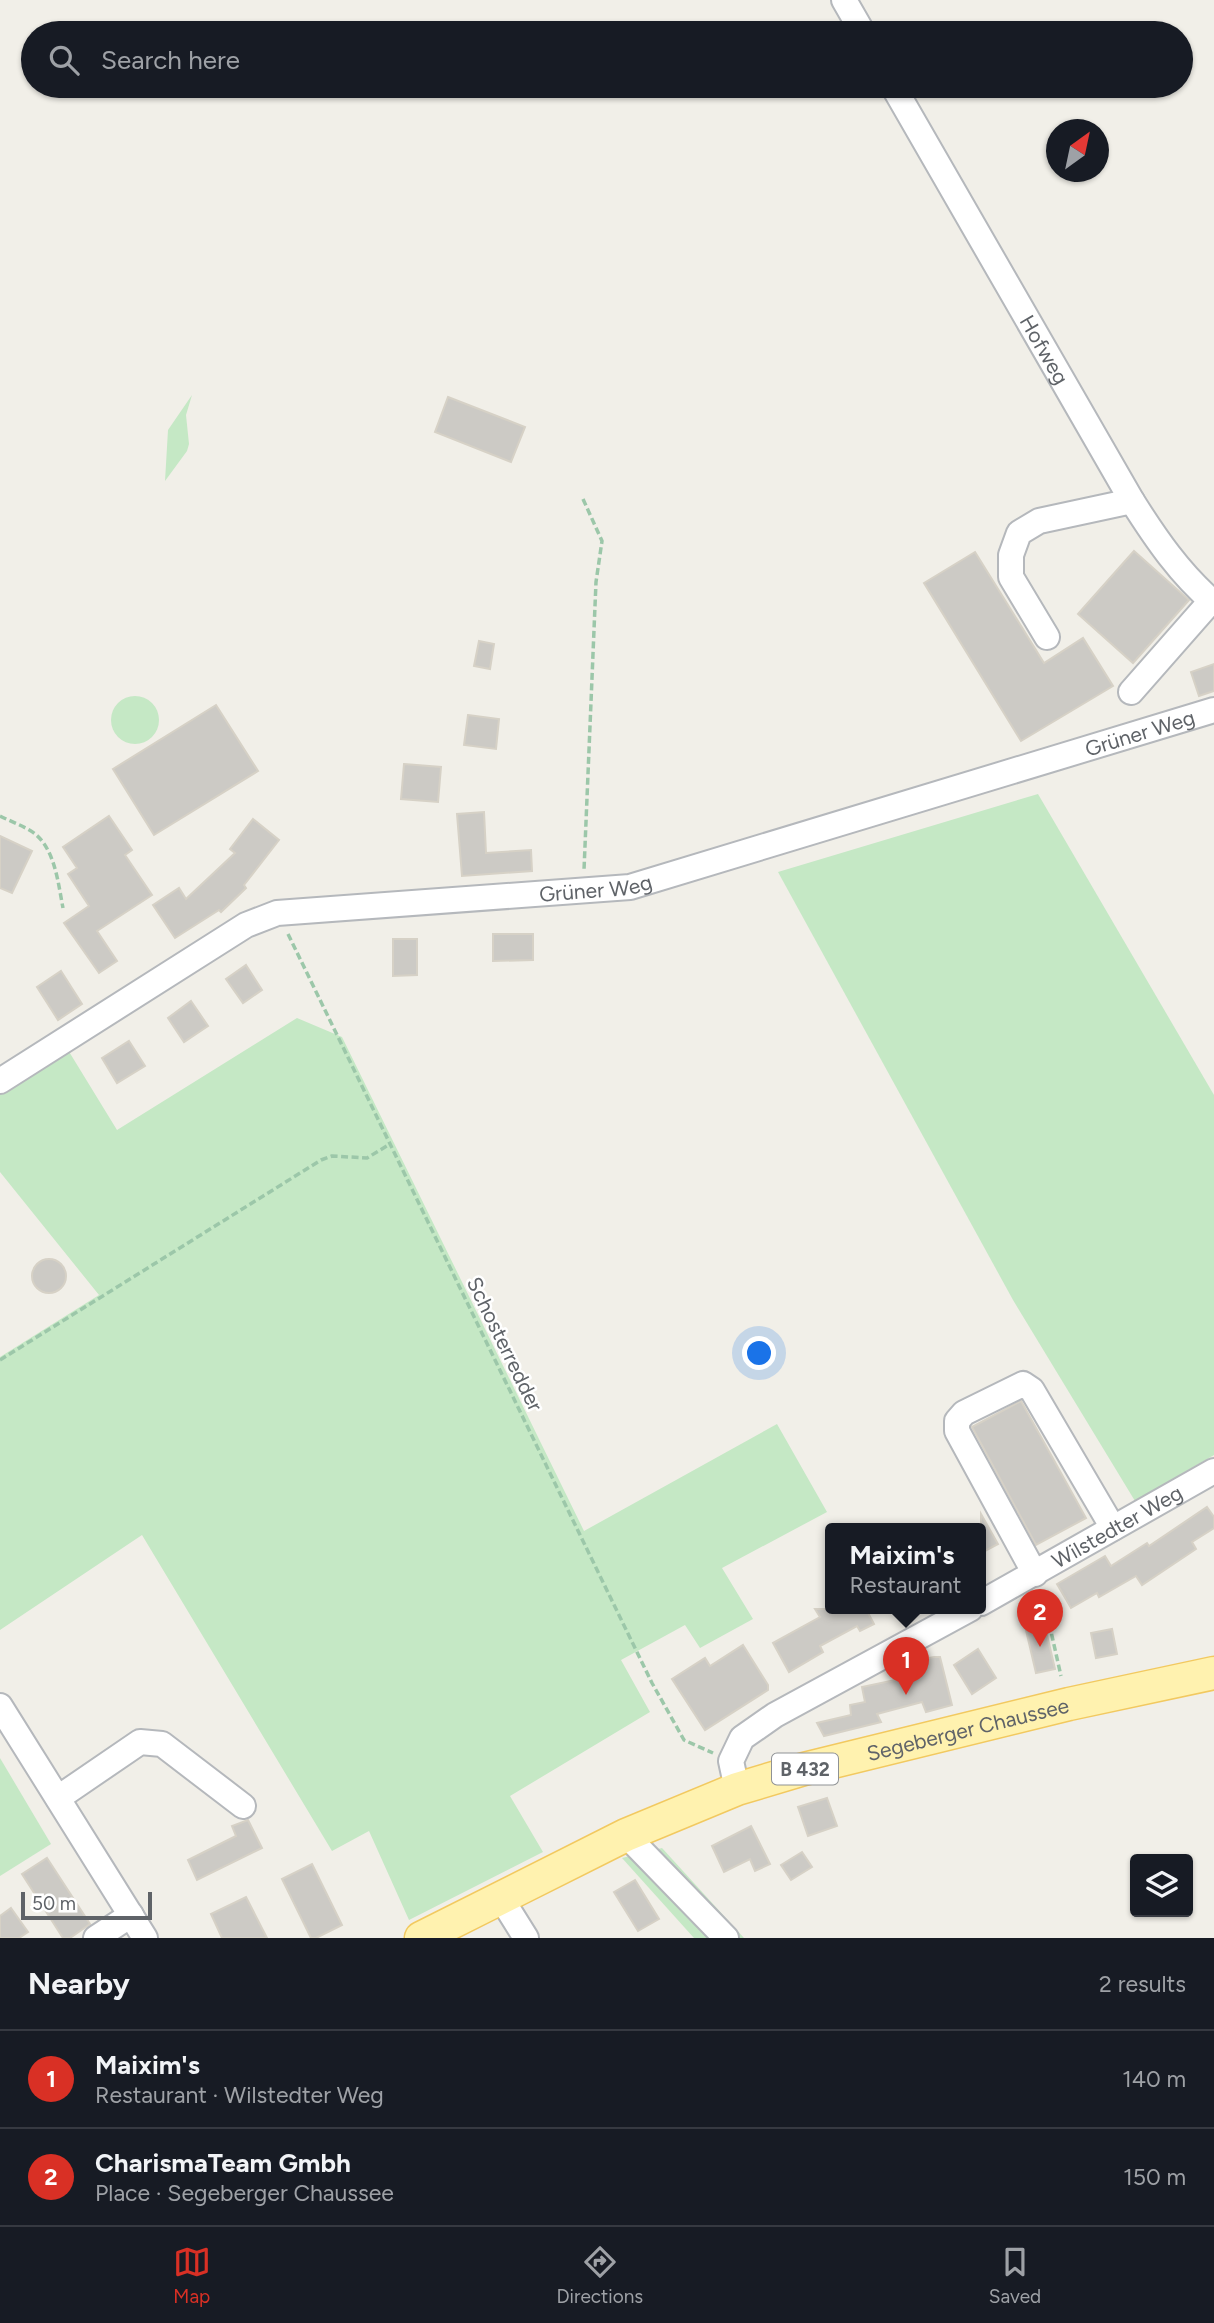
<!DOCTYPE html>
<meta charset="utf-8">
<style>
:root{--surface:#171b24;--page:#242831;--text:#f1f3f6;--muted:#9ea1a6;--line:#363941;--accent:#d93025}
body{margin:0;font-family:Figtree,sans-serif;background:var(--page);color:var(--text)}
.controls{position:absolute;right:21px;bottom:21px;display:grid;overflow:hidden;border-radius:7px;box-shadow:0 2px 5px #0004}
.controls button{width:63px;height:63px;display:grid;place-items:center;padding:0;border:0;border-bottom:2px solid var(--line);background:var(--surface);color:var(--text);font:35px sans-serif}
.compass{position:absolute;left:1046px;top:119px;width:63px;height:63px;border-radius:50%;background:var(--surface);box-shadow:0 2px 5px #0004;rotate:33deg}
.scale{position:absolute;left:21px;bottom:18px;width:131px;box-sizing:border-box;padding-left:7px;border:4px solid #5f6368;border-top:0;font-size:19px;line-height:24px;white-space:nowrap;color:#5f6368;-webkit-text-stroke:5px #fff;paint-order:stroke}
.you{position:absolute;left:760px;top:1354px;width:24px;height:24px;margin:-18px;border:5px solid #fff;border-radius:50%;background:#1a73e8;box-shadow:0 0 0 10px #1a73e833}
.badge{display:grid;place-items:center;width:46px;height:46px;border-radius:50%;background:var(--accent);color:#fff;font-size:23px;font-weight:700}
.pin{position:absolute;translate:-50% -58px;filter:drop-shadow(0 2px 4px #0008)}
.pin::after{content:'';position:absolute;top:37px;width:24px;height:21px;background:inherit;clip-path:polygon(0 0,100% 0,50% 100%)}
.popup{position:absolute;left:825px;top:1523px;width:161px;height:91px;box-sizing:border-box;display:grid;place-content:center;border-radius:7px;background:var(--surface);filter:drop-shadow(0 2px 5px #0005);font-size:23px;white-space:nowrap;color:var(--muted)}
.popup b{font-size:26px;color:var(--text)}
.popup::after{content:'';position:absolute;left:50%;top:100%;margin-left:-14px;border:14px solid transparent;border-top-color:var(--surface)}
.list{margin:0;padding:0;list-style:none}
h2{display:flex;justify-content:space-between;align-items:center;height:91px;margin:0;padding:0 28px;font-size:30px}
h2 small{font-size:23px;font-weight:400;color:var(--muted)}
.list li{display:grid;grid-template-columns:46px 1fr auto;gap:21px;align-items:center;box-sizing:border-box;height:98px;padding:0 28px;border-top:2px solid var(--line)}
.list b{display:block;font-size:26px;white-space:nowrap}
.list p{margin:0;font-size:23px;white-space:nowrap;color:var(--muted)}
.list em{font-size:23px;font-style:normal;color:var(--muted)}
.icon{flex:none;width:38px;height:38px;fill:none;stroke:currentColor;stroke-width:2;stroke-linecap:round;stroke-linejoin:round}
.map{position:relative;flex:none;width:1214px;height:1938px;overflow:hidden}
.search{position:absolute;background:var(--surface);box-shadow:0 2px 5px #0004;left:21px;right:21px;top:21px;height:77px;display:flex;align-items:center;gap:18px;box-sizing:border-box;padding:0 24px;border-radius:38px;color:var(--muted);font-size:26px}
.sheet{height:287px;background:var(--surface)}
nav{display:flex;justify-content:space-around;align-items:center;box-sizing:border-box;height:98px;border-top:2px solid var(--line);background:var(--surface);font-size:19px;color:var(--muted)}
nav a{display:grid;justify-items:center;gap:4px}
nav .on{color:var(--accent)}
.map>svg:first-child{display:block}
.green{fill:#c5e8c5}
.building{fill:#cccac5;stroke:#d6d1c6;stroke-width:2}
.lines{fill:none;stroke-linecap:round;stroke-linejoin:round}
.minor-casing{stroke:#b5b8bc;stroke-width:28}
.major-casing{stroke:#f2c960;stroke-width:35}
.path{stroke:#9cc7a9;stroke-width:3.5;stroke-dasharray:7 3.5;stroke-linecap:butt}
.minor{stroke:#fff;stroke-width:24}
.major{stroke:#fff2af;stroke-width:32}
.labels{text-anchor:middle;dominant-baseline:central;stroke-width:5;stroke-linejoin:round;paint-order:stroke}
.shield{fill:#fff;stroke:#8f9295;stroke-width:2}
.shield-label{font-size:19px;font-weight:bold;fill:#5f6368}
.street-label{font-size:21px;fill:#5f6368;stroke:#fff}
</style>
<div class="map">
<svg width="1214" height="1938" viewBox="0 0 1214 1938">
<rect width="100%" height="100%" fill="#f1efe8"/>
<g class="green">
<polygon points="192,395 186,415 189,444 187,451 165,481 168,430"/>
<circle cx="135" cy="720" r="24"/>
<polygon points="1038,794 1214,1095 1214,1455 1135,1501 1013,1300 778,872"/>
<polygon points="297,1018 342,1037 584,1531 777,1424 827,1512 722,1568 753,1619 700,1648 685,1625 621,1660 650,1712 510,1796 543,1852 409,1920 369,1831 332,1851 142,1535 0,1630 0,1357 99,1295 0,1172 0,1091 68,1050 117,1130"/>
<polygon points="0,1758 51,1844 0,1876"/>
<polygon points="662,1848 744,1938 694,1938 622,1858"/>
</g>
<g class="building">
<polygon points="448,397 525,427 511,462 435,432"/>
<polygon points="1134,551 1189,600 1133,663 1078,614"/>
<polygon points="975,552 1044,663 1083,638 1113,686 1021,741 924,583"/>
<polygon points="479,641 494,644 490,669 474,666"/>
<polygon points="1214,664 1214,691 1199,696 1191,672"/>
<polygon points="216,705 258,771 154,835 113,769"/>
<polygon points="468,715 499,719 496,749 464,745"/>
<polygon points="404,764 441,767 438,802 401,799"/>
<polygon points="484,812 486,853 531,850 532,871 462,876 457,814"/>
<polygon points="109,816 132,850 125,855 152,895 97,931 117,961 99,973 64,923 89,906 68,874 77,868 63,847"/>
<polygon points="253,819 279,840 244,885 246,888 221,912 219,910 175,938 153,905 179,888 186,899 235,853 230,849"/>
<polygon points="0,836 32,851 12,893 0,888"/>
<polygon points="493,934 533,934 533,960 493,961"/>
<polygon points="393,939 417,939 417,975 393,976"/>
<polygon points="246,965 262,990 243,1003 226,979"/>
<polygon points="61,971 82,1004 58,1020 37,987"/>
<polygon points="191,1001 208,1026 184,1042 168,1018"/>
<polygon points="129,1041 145,1066 117,1083 102,1058"/>
<circle cx="49" cy="1276" r="17"/>
<polygon points="1021,1401 1086,1518 1036,1545 972,1427"/>
<polygon points="1207,1507 1214,1517 1214,1528 1192,1542 1196,1549 1142,1585 1136,1576 1099,1597 1097,1593 1071,1608 1057,1584 1105,1556 1111,1566 1147,1543 1149,1546"/>
<polygon points="981,1514 998,1544 981,1553"/>
<polygon points="815,1609 866,1609 874,1624 860,1631 857,1626 820,1646 823,1652 789,1672 773,1643 820,1617"/>
<polygon points="1044,1622 1055,1669 1036,1673 1025,1626"/>
<polygon points="1112,1629 1117,1654 1096,1658 1091,1633"/>
<polygon points="743,1645 768,1685 768,1690 705,1730 672,1679 705,1658 710,1666"/>
<polygon points="978,1649 996,1678 972,1694 954,1665"/>
<polygon points="934,1657 940,1657 952,1705 926,1712 922,1702 877,1714 881,1722 824,1736 817,1723 851,1715 850,1705 865,1702 862,1687 900,1679 898,1671 916,1668 913,1661"/>
<polygon points="827,1798 837,1826 808,1836 798,1807"/>
<polygon points="248,1820 262,1848 197,1880 188,1860 236,1836 232,1826"/>
<polygon points="751,1826 770,1864 755,1871 750,1859 724,1872 712,1846"/>
<polygon points="802,1852 812,1867 791,1880 781,1865"/>
<polygon points="47,1858 90,1924 70,1938 63,1938 22,1874"/>
<polygon points="312,1864 342,1925 316,1938 311,1938 282,1879"/>
<polygon points="635,1880 659,1919 638,1931 614,1892"/>
<polygon points="246,1897 267,1938 222,1938 211,1914"/>
<polygon points="11,1908 28,1932 19,1938 0,1938 0,1916"/>
</g>
<g class="lines">
<defs>
<g id="minor">
<polyline points="844,0 863,33"/>
<path id="s1" d="M893 86 1132 501C1156 539 1180 574 1214 603"/>
<polyline points="1047,637 1011,577 1011,555 1019,533 1039,521 1132,501"/>
<polyline points="1131,692 1211,601"/>
<path id="s2" d="M0 1081 246 925 277 913 630 887 1214 710"/>
<polyline points="1035,1574 957,1431 957,1421 964,1413 1023,1384 1032,1390 1113,1528"/>
<path id="s3" d="M981 1603 1214 1471"/>
<polyline points="0,1706 145,1938"/>
<polyline points="737,1789 731,1761 742,1738 775,1715 970,1609"/>
<polyline points="58,1798 140,1742 162,1744 243,1806"/>
<polyline points="626,1835 726,1938"/>
<polyline points="501,1898 526,1938"/>
<polyline points="96,1938 131,1915"/>
</g>
<g id="major">
<path id="s4" d="M421 1938 626 1835 737 1789 804 1769 1069 1704 1214 1673"/>
</g>
</defs>
<use href="#minor" class="minor-casing"/>
<use href="#major" class="major-casing"/>
<g class="path">
<polyline points="583,499 602,541 596,582 584,870"/>
<path d="M0 816C10 821 21 825 31 831 55 846 58 883 63 908"/>
<polyline points="288,934 652,1683 684,1740 713,1753"/>
<polyline points="0,1360 321,1160 332,1156 367,1158 390,1144"/>
<polyline points="1033,1597 1048,1618 1061,1676"/>
</g>
<use href="#minor" class="minor"/>
<use href="#major" class="major"/>
</g>
<g class="labels">
<rect class="shield" x="772" y="1753.5" width="66" height="31" rx="5"/>
<g class="shield-label">
<text x="805" y="1769">B 432</text>
</g>
<g class="street-label">
<text stroke="none"><textPath href="#s1" startOffset="304">Hofweg</textPath></text>
<text stroke="none"><textPath href="#s2" startOffset="1211">Grüner Weg</textPath></text>
<text stroke="none"><textPath href="#s2" startOffset="644">Grüner Weg</textPath></text>
<text transform="translate(505 1344) rotate(64)">Schosterredder</text>
<text stroke="none"><textPath href="#s3" startOffset="156">Wilstedter Weg</textPath></text>
<text stroke="none"><textPath href="#s4" startOffset="588">Segeberger Chaussee</textPath></text>
</g>
</g>
</svg>
<div class="controls">
<button><svg class="icon" aria-label="layers" viewBox="0 0 24 24"><path d="M12 4l9 5-9 5-9-5zM3 14l9 5 9-5"/></svg></button>
</div>
<svg class="compass" viewBox="-18 -18 36 36"><path d="M0-13l5 13h-10z" fill="#e53935"/><path d="M0 13l5-13h-10z" fill="#9ea1a6"/></svg>
<div class="scale">50 m</div>
<div class="you"></div>
<div class="pin badge" style="left:906px;top:1695px">1</div>
<div class="popup"><b>Maixim's</b>Restaurant</div>
<div class="pin badge" style="left:1040px;top:1647px">2</div>
<div class="search"><svg class="icon" aria-label="search" viewBox="0 0 24 24"><circle cx="10" cy="10" r="6"/><path d="M15 15l6 6"/></svg>Search here</div>
</div>
<section class="sheet">
<h2>Nearby<small>2 results</small></h2>
<ul class="list">
<li><span class="badge">1</span><div><b>Maixim's</b><p>Restaurant · Wilstedter Weg</p></div><em>140 m</em></li>
<li><span class="badge">2</span><div><b>CharismaTeam Gmbh</b><p>Place · Segeberger Chaussee</p></div><em>150 m</em></li>
</ul>
</section>
<nav>
<a class="on"><svg class="icon" aria-label="map" viewBox="0 0 24 24"><path d="M3 6l6-2 6 2 6-2v14l-6 2-6-2-6 2zM9 4v14M15 6v14"/></svg>Map</a>
<a><svg class="icon" aria-label="directions" viewBox="0 0 24 24"><path d="M12 3l9 9-9 9-9-9zM9 14v-3h6M13 9l2 2-2 2"/></svg>Directions</a>
<a><svg class="icon" aria-label="saved" viewBox="0 0 24 24"><path d="M7 4h10v16l-5-4-5 4z"/></svg>Saved</a>
</nav>
